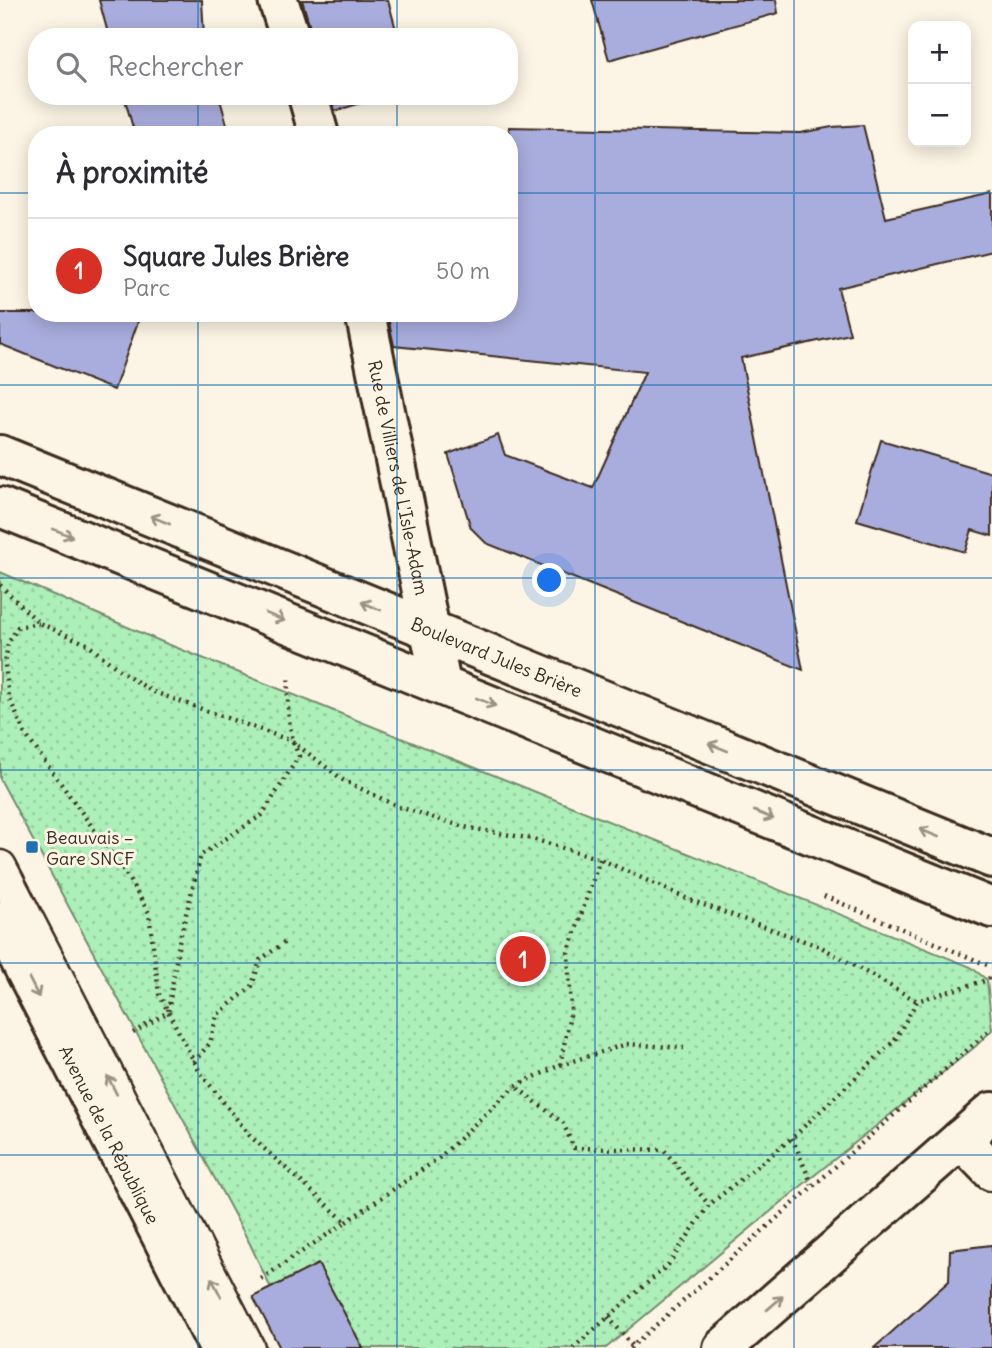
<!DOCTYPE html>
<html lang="fr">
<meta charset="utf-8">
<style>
:root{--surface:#fff;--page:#f2f2f3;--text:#2b2b33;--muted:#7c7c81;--line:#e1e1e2;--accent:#d93025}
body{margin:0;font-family:Delius,sans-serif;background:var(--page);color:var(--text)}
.controls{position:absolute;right:21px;top:21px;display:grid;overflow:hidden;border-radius:14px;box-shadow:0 4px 18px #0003}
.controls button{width:63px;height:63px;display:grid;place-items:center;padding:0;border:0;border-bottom:2px solid var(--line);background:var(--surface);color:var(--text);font:35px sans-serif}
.you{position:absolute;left:550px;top:581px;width:24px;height:24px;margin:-18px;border:5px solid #fff;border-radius:50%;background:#1a73e8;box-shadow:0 0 0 10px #1a73e833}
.badge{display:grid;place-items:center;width:46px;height:46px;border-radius:50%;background:var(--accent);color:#fff;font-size:23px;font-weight:700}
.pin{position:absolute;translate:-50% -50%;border:4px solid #fff;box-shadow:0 2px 7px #0006}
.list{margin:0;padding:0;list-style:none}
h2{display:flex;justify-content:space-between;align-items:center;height:91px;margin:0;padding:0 28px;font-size:30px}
h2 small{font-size:23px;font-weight:400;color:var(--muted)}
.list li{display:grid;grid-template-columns:46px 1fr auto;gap:21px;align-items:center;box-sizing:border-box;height:105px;padding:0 28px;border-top:2px solid var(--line)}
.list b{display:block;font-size:26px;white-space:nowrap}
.list p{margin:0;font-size:23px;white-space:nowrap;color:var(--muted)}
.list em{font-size:23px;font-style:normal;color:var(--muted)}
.icon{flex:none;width:38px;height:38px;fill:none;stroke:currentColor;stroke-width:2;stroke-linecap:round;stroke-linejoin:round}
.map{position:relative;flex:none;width:992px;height:1348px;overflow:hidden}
.search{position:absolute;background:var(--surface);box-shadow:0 4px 18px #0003;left:28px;top:28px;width:490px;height:77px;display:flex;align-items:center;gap:18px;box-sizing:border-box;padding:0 24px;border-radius:28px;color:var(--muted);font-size:26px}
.panel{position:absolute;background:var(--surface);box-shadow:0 4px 18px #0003;left:28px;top:126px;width:490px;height:196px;border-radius:28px}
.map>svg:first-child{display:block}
.grass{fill:url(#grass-dots);stroke:#748c6c;stroke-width:2}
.building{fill:#a9addd;stroke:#3b2a1e;stroke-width:2}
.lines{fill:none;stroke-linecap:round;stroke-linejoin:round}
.lane-casing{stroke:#3b2a1e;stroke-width:37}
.street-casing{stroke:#3b2a1e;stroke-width:44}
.secondary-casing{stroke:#3b2a1e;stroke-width:44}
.path{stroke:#3b2a1e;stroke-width:4.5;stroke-dasharray:2 5;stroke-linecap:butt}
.lane{stroke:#fcf5e5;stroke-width:32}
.street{stroke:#fcf5e5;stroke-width:38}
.secondary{stroke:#fcf5e5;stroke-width:38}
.oneway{stroke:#9c9082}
.grid{fill:none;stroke:#1f6fb2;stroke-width:2;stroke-opacity:0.55}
.poi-dot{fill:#1f6fb2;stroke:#fcf5e5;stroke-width:2.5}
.labels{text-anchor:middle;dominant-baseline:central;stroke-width:6;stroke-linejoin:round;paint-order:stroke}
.street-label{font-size:18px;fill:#3b2a1e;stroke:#fcf5e5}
.poi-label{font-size:18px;fill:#3b2a1e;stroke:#fcf5e5;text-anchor:start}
</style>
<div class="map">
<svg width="992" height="1348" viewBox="0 0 992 1348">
<defs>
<pattern id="grass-dots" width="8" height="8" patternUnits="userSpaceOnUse" patternTransform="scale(1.75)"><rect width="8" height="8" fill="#acefb9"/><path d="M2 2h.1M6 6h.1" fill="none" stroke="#95cd9f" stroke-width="1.8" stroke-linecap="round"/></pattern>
</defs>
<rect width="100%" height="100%" fill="#fcf5e5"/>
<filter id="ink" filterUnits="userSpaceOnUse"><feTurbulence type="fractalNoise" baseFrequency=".0143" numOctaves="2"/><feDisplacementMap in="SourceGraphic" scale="14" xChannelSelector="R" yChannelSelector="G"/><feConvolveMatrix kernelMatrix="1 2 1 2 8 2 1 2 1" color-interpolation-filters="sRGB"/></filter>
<g filter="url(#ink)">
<polygon class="grass" points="0,572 160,641 971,967 987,980 992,1030 976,1046 811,1178 606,1348 299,1348 250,1244 0,779"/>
<g class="building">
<polygon points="99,0 202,0 204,37 109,37"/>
<polygon points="302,0 388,0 398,37 313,37"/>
<polygon points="592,0 776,0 778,13 609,60"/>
<polygon points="124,96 219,96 230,135 135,135"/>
<polygon points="331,96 384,96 335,111"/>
<polygon points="863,125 886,218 992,194 992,251 838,288 850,334 741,358 803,670 486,543 471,528 448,454 498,435 505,455 593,488 645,372 394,346 387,313 509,313 509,127 800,133 832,127"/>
<polygon points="0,313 141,313 114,390 0,344"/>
<polygon points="881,440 992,473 992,536 972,530 965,552 857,520"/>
<polygon points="992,1245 992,1348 874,1348 949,1281 950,1250"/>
<polygon points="318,1264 363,1348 280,1348 253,1297"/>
</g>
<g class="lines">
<defs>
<polyline id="lane" points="0,867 248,1348"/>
<g id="street">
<polyline points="278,0 290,37"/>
<polyline points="308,96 319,135"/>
<path id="s1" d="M365 313 441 684"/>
<path id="s2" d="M0 921 219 1348"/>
<polyline points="961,1139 992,1171"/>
<polyline points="723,1348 992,1112"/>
</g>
<g id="secondary">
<path id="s3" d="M0 455 992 858"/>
<polyline points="0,507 992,908"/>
</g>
</defs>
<use href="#lane" class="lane-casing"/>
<use href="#street" class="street-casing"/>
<use href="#secondary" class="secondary-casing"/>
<g class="path">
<polyline points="0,585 39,623 87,644 118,669 151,691 292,741 343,780 399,807 464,827 533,839 600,859 690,900 821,947 917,1001"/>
<polyline points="39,623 18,627 8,643 5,665 9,697 25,734 124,871 149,913 159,994 199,1071 250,1136 346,1222 261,1279"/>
<polyline points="600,859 568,953 571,1010 560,1065 515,1086 563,1123 574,1148 664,1150 709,1205"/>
<polyline points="824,896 992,967"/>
<path d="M133 1033 168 1012 179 942 201 855 262 815 299 756C288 733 286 702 289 676"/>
<polyline points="194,1062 210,1043 217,1015 252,986 260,960 285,942"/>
<polyline points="560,1065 627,1044 684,1048"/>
<polyline points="792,1138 813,1187"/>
<polyline points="346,1222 439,1158 515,1086"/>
<polyline points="608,1317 635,1348"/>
<polyline points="573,1348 668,1265 709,1205 792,1138 895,1040 917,1001 987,980 992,976"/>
<polyline points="630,1348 992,1028"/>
</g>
<use href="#lane" class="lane"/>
<use href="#street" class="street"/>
<use href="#secondary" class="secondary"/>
</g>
<defs><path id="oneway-shaft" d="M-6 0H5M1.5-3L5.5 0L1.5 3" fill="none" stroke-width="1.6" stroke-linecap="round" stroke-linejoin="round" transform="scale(1.75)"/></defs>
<g class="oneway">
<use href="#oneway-shaft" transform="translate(160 520) rotate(-158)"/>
<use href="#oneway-shaft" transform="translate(63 533) rotate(22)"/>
<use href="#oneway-shaft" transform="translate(371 606) rotate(-158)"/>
<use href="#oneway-shaft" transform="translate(275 617) rotate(22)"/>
<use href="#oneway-shaft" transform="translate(486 702) rotate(22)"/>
<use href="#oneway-shaft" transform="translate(718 747) rotate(-158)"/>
<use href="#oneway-shaft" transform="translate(764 815) rotate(22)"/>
<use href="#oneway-shaft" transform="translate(929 833) rotate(-158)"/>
<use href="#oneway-shaft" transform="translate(34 988) rotate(63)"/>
<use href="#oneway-shaft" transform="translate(112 1085) rotate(-117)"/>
<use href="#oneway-shaft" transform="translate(216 1287) rotate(-117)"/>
<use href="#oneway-shaft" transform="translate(775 1303) rotate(-41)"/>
</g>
</g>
<path class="grid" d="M198 0V37M397 0V37M595 0V1348M794 0V1348M198 96V135M397 96V135M0 193H37M509 193H992M198 313V1348M397 313V1348M0 385H992M0 578H992M0 770H992M0 963H992M0 1155H992"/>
<rect class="poi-dot" x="25" y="840" width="14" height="14" rx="3.5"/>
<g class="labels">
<g class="street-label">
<text stroke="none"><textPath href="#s1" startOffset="168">Rue de Villiers de L'Isle-Adam</textPath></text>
<text stroke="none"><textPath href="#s3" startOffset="536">Boulevard Jules Brière</textPath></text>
<text stroke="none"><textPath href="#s2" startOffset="240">Avenue de la République</textPath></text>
</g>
<g class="poi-label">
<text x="46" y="837">Beauvais –<tspan x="46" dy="21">Gare SNCF</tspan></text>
</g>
</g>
</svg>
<div class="controls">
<button>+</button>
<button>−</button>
</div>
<div class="you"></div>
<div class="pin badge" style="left:523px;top:959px">1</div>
<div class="search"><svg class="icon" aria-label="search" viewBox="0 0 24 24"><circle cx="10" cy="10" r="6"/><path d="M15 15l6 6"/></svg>Rechercher</div>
<section class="panel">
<h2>À proximité<small></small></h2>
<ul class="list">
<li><span class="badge">1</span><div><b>Square Jules Brière</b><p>Parc</p></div><em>50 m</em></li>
</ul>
</section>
</div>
